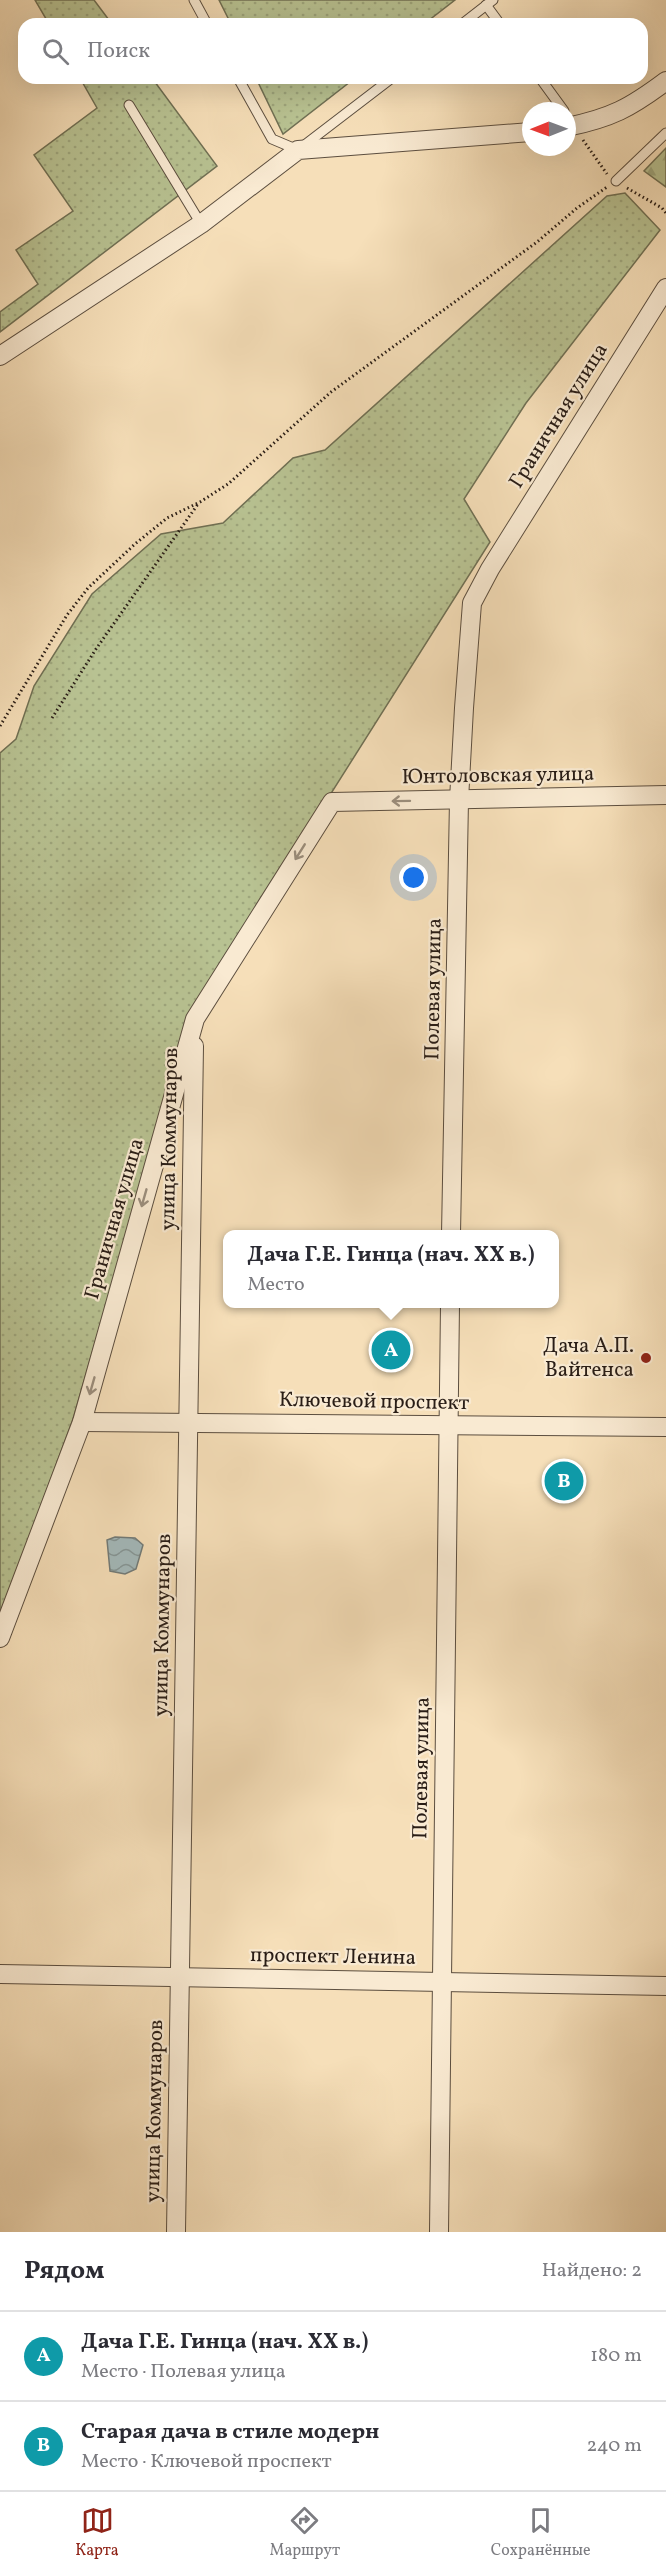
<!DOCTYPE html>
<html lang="ru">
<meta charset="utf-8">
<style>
:root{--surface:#fff;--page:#f2f2f3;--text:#2b2b33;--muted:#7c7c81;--line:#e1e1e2;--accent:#8f2418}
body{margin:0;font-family:Vollkorn,serif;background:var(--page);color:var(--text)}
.compass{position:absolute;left:522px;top:102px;width:54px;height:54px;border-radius:50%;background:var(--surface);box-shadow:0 6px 24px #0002;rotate:269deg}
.you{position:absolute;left:414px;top:878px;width:21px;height:21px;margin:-15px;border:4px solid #fff;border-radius:50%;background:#1a73e8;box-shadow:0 0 0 9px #1a73e833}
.badge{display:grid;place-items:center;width:39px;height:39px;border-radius:50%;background:var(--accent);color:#fff;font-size:20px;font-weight:700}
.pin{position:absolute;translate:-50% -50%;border:3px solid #fff;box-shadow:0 2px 6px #0006}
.popup{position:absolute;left:223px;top:1230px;width:336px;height:78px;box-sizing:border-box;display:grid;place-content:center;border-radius:12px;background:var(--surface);filter:drop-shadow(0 2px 4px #0005);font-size:20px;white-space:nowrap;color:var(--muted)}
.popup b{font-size:22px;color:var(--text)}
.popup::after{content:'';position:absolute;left:50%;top:100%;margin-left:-12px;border:12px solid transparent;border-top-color:var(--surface)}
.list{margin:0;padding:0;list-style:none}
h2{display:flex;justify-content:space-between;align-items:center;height:78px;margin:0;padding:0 24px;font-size:26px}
h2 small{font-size:20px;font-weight:400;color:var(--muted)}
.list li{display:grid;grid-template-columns:39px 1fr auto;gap:18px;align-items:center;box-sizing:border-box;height:90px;padding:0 24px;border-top:2px solid var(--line)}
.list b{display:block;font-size:22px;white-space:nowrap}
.list p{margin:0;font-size:20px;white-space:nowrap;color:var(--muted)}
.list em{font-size:20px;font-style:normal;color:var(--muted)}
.icon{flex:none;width:33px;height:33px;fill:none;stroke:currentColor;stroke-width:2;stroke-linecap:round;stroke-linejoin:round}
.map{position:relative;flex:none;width:666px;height:2232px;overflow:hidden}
.search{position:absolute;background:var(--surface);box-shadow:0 6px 24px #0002;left:18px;right:18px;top:18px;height:66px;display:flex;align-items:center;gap:15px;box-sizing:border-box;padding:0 21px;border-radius:18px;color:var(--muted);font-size:22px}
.sheet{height:258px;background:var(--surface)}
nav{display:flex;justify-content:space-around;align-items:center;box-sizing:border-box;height:84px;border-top:2px solid var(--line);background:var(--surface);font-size:16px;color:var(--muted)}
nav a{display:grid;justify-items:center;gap:3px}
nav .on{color:var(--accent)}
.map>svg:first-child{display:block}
.grass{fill:url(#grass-dots);stroke:#707054;stroke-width:1.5}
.forest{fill:url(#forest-firs);stroke:#707054;stroke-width:1.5}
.water{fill:url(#water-waves);stroke:#727b79;stroke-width:1.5}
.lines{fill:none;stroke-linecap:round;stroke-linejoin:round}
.service-casing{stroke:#5c4e3f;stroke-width:11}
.minor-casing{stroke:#5c4e3f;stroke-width:20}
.path{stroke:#291d16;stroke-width:3;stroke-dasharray:1.5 3;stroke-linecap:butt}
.service{stroke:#f9ead2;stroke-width:9}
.minor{stroke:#f9ead2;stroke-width:18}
.oneway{stroke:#9b8e7d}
.poi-dot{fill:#8f2418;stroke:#f9ead2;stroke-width:2}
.labels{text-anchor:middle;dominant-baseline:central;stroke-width:4.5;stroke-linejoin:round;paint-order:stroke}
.street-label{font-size:21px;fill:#291d16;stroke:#f9ead2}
.poi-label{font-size:21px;fill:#291d16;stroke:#f9ead2;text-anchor:end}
</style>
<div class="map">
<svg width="666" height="2232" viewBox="0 0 666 2232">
<defs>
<pattern id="grass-dots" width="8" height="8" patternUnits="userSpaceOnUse" patternTransform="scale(1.5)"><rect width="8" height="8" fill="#b8c292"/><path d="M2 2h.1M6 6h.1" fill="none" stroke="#9ea67d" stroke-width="1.8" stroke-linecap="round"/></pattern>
<pattern id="forest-firs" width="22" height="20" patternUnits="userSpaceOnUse" patternTransform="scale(1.5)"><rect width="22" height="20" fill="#b8c292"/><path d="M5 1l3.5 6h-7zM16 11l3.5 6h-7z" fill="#9ea67d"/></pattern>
<pattern id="water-waves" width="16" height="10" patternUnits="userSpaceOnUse" patternTransform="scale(1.5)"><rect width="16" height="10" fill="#a3b9bb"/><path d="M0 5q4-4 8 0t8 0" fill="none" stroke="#859697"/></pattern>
</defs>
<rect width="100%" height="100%" fill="#f6dfb9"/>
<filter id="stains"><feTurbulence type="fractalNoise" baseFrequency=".00333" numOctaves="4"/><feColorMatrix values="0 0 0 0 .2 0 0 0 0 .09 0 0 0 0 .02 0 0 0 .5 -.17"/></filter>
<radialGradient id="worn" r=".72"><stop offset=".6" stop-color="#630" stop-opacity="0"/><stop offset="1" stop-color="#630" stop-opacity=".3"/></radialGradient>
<g class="grass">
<polygon points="35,0 94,0 112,24 49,24"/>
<polygon points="219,0 455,0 424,24 231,24"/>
<polygon points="80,78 152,78 217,166 0,332 0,312 38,284 16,250 73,211 34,155 97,108"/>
<polygon points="256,78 355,78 283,134"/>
<polygon points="625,193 660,230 526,403 464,499 490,542 189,1018 73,1419 0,1617 0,753 16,739 34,686 92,594 161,534 223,523 293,458 325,450 607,196"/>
</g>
<polygon class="forest" points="666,148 666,187 644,171"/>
<polygon class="water" points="115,1537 135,1538 143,1545 136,1569 125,1574 110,1571 107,1540"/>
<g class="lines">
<defs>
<g id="service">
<polyline points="194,0 207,24"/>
<polyline points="486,5 500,24"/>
<polyline points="462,24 493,0"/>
<polyline points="238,78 272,139 298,150 392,78"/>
<polyline points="540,78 564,111"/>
<polyline points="129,105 201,224"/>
<polyline points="616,181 666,133"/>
</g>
<g id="minor">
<path d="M567 127C611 118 630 108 666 81"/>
<polyline points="0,356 201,224 298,150 531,132"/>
<polyline points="451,1234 459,800 464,708 472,603 490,569 666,288"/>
<polyline points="82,1422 666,1427"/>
<polyline points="0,1638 82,1422 195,1019 332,802 666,795"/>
<polyline points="0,1974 666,1986"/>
<polyline points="176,2232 194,1046"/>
<polyline points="439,2232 450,1304"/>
</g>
</defs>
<use href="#service" class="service-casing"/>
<use href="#minor" class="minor-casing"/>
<g class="path">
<polyline points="583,140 607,174"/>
<polyline points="627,188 662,208 666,213"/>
<polyline points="52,718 96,649 198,504"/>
<polyline points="0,726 67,615 88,588 135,544 167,518 200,502 228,484 331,392 537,242 577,208 607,187"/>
</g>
<use href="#service" class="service"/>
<use href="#minor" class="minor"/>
</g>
<defs><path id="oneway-shaft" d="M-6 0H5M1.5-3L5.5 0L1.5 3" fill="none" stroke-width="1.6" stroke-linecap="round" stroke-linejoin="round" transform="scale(1.5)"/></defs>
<g class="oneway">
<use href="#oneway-shaft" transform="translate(401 801) rotate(179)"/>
<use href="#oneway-shaft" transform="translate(300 852) rotate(122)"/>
<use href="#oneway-shaft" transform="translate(144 1198) rotate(106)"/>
<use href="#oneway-shaft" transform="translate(92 1386) rotate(106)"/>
</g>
<circle class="poi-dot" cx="646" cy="1358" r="6"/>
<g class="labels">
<g class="street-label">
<text transform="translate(559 416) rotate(-58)">Граничная улица</text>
<text transform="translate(498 776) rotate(-1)">Юнтоловская улица</text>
<text transform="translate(434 989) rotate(-89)">Полевая улица</text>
<text transform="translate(170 1139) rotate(-89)">улица Коммунаров</text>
<text transform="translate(115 1219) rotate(-74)">Граничная улица</text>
<text transform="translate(374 1402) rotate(1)">Ключевой проспект</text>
<text transform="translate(163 1625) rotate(-89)">улица Коммунаров</text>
<text transform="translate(422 1768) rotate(-89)">Полевая улица</text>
<text transform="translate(333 1957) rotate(1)">проспект Ленина</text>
<text transform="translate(155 2111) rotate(-89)">улица Коммунаров</text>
</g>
<g class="poi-label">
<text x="634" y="1346">Дача А.П.<tspan x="634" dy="24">Вайтенса</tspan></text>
</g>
</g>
<rect width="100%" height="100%" filter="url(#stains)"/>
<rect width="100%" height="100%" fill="url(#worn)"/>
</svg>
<svg class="compass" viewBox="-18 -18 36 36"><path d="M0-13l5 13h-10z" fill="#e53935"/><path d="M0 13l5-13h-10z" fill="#7c7c81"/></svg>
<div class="you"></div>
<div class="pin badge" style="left:391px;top:1350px;background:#0f9aa8">A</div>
<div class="popup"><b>Дача Г.Е. Гинца (нач. XX в.)</b>Место</div>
<div class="pin badge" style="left:564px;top:1481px;background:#0f9aa8">B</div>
<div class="search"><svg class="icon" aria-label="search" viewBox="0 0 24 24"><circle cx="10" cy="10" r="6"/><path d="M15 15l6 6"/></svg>Поиск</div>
</div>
<section class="sheet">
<h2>Рядом<small>Найдено: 2</small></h2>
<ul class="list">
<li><span class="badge" style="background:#0f9aa8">A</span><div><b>Дача Г.Е. Гинца (нач. XX в.)</b><p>Место · Полевая улица</p></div><em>180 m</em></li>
<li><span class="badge" style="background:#0f9aa8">B</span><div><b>Старая дача в стиле модерн</b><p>Место · Ключевой проспект</p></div><em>240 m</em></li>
</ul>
</section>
<nav>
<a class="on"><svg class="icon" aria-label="map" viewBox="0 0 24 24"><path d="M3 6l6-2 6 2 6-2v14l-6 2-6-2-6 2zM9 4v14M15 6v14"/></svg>Карта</a>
<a><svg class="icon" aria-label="directions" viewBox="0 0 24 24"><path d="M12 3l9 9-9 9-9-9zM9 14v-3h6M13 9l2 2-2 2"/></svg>Маршрут</a>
<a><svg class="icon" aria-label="saved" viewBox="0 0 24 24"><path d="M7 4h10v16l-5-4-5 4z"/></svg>Сохранённые</a>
</nav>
